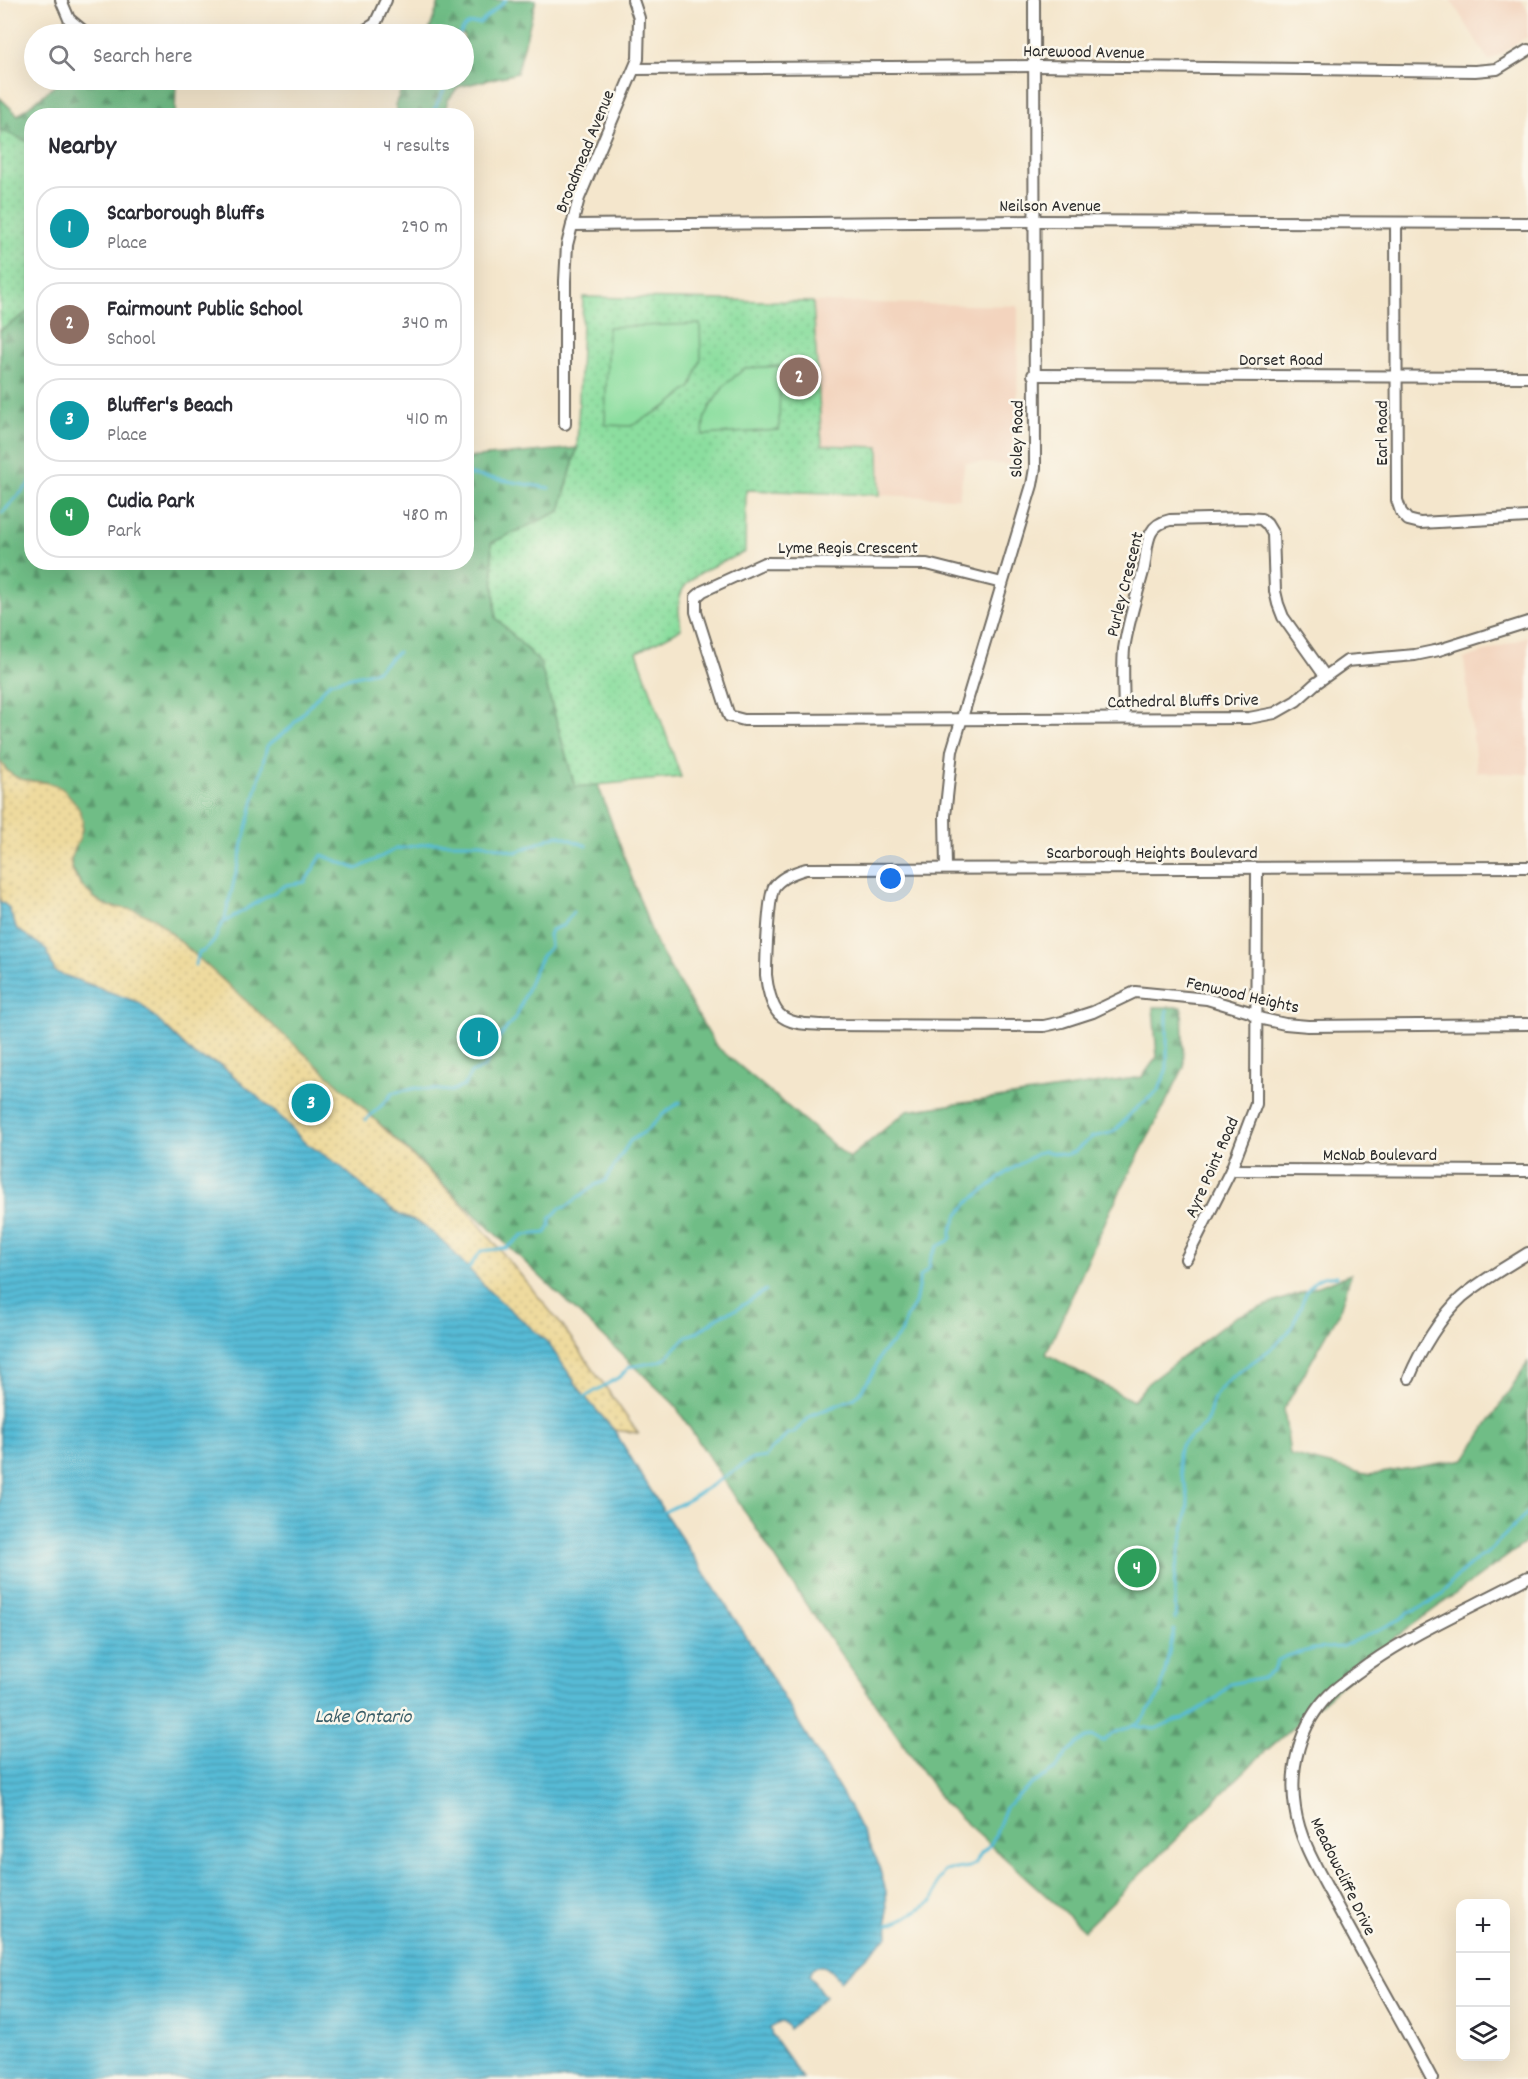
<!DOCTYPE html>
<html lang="en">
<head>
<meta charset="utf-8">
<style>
  :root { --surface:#fff; --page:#f2f2f3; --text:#2b2b33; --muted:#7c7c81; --line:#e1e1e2; --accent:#1f6fb2 }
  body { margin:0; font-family:Dekko,sans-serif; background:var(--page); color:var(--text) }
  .controls { position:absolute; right:18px; bottom:18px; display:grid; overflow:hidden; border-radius:12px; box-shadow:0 6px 24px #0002 }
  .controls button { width:54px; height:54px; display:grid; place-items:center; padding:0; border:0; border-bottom:2px solid var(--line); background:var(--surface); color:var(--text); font:30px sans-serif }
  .you { position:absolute; left:891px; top:879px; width:21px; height:21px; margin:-15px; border:4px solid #fff; border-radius:50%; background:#1a73e8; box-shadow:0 0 0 9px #1a73e833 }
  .badge { display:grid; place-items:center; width:39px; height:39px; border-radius:50%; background:var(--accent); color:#fff; font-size:20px; font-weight:700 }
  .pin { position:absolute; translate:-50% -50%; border:3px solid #fff; box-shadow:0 2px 6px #0006 }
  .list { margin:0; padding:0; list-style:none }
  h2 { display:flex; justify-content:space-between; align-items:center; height:78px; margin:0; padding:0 24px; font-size:26px }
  h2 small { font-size:20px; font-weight:400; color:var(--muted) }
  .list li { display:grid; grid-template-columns:39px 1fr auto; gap:18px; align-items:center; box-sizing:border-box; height:84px; margin:0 12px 12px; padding:0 12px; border:2px solid var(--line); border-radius:24px }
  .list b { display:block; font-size:22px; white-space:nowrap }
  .list p { margin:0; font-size:20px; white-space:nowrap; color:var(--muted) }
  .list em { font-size:20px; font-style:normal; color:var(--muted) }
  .icon { flex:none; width:33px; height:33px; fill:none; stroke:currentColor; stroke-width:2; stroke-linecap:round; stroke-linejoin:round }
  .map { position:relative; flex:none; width:1528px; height:2079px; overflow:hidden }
  .search { position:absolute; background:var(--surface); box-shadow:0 6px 24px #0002; left:24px; top:24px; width:450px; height:66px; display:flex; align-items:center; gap:15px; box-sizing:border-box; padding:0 21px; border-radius:33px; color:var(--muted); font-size:22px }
  .panel { position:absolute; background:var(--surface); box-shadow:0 6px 24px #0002; left:24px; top:108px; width:450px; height:462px; border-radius:24px }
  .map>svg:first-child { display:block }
  .built { fill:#f3d4be }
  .grass { fill:url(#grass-dots); stroke:#5b8465; stroke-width:1.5 }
  .forest { fill:url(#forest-firs); stroke:#4e7458; stroke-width:1.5 }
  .sand { fill:url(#sand-dots); stroke:#8c8264; stroke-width:1.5 }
  .garden { fill:#8bde9f; stroke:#5b8465; stroke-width:1.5 }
  .water { fill:url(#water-rules); stroke:#417380; stroke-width:1.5 }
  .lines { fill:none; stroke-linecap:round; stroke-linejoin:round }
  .stream { stroke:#57bbd6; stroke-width:3 }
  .street-casing { stroke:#716c63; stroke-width:14 }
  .street { stroke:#fff; stroke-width:10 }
  .labels { text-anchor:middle; stroke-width:5; stroke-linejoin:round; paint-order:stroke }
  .street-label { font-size:18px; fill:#2b2b2b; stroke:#fbf7ec }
  .water-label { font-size:20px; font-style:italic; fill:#3a5d67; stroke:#fbf7ec }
</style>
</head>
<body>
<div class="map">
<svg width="1528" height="2079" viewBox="0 0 1528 2079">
  <defs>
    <pattern id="grass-dots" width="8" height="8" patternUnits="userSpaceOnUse" patternTransform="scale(1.5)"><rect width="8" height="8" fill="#8bde9f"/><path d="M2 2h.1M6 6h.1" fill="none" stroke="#78bf89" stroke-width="1.8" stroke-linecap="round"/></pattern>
    <pattern id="forest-firs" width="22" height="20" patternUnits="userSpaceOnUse" patternTransform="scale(1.5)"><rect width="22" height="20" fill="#70bd86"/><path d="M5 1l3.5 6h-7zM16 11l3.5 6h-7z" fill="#5c9a6e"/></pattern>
    <pattern id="sand-dots" width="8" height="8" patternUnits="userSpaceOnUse" patternTransform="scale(1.5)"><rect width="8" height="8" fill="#eeda9e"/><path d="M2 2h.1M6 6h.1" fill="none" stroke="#cb8" stroke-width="1.8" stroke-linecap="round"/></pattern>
    <pattern id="water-rules" width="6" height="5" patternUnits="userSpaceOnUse" patternTransform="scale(1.5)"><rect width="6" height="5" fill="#57bbd6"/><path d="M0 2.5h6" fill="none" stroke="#4898ae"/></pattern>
  </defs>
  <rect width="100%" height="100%" fill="#fbf7ec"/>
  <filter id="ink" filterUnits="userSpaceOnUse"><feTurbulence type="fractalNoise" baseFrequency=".0167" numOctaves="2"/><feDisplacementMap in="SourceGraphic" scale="12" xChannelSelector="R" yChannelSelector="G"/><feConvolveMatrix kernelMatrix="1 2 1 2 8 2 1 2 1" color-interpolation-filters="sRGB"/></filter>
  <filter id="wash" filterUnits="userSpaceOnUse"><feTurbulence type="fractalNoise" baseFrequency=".008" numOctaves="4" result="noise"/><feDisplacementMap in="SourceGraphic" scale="24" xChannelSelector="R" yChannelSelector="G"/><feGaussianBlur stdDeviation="1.35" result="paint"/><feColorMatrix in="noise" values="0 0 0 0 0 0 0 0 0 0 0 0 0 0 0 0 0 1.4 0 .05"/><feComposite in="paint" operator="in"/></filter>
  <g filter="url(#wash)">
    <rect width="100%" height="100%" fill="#f4e6cc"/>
    <!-- built -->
    <g class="built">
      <polygon points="1451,0 1521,0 1528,11 1528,36 1489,61"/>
      <polygon points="583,297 1018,306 1017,465 965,462 959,498 746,490"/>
      <polygon points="1528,637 1528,774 1477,772 1464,659"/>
    </g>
    <!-- grass -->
    <g class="grass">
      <polygon points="0,98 32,135 31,310 0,331"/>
      <path d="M583,297L813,302L822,445L879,447L880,495L746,490L745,552C726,561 685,574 680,596C677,607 680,618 681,629L637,652L681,777L575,787L540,663L496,618L491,543L560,511L577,448Z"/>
    </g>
    <!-- forest -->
    <g class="forest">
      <polygon points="440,0 536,0 517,73 458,87 448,100 444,115 399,115 395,105 405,80 464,80 464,34 428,34"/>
      <polygon points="62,80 176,80 175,115 32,116 31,143 0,130 0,98 18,115"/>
      <path d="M31,310L32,562H466L467,458L577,448L560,511L491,543L496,618L540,663L575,787L598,785L656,944L716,1046L849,1158L907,1111L1142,1077L1157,1057L1153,1007H1182L1184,1067L1110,1211L1046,1354L1133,1401L1148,1383L1235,1317L1351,1274L1339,1313L1284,1409L1290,1455L1369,1475L1465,1459L1528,1362V1541L1396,1637L1258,1758L1084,1930L944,1803L799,1594L674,1404L341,1087L154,918L129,909L107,906L86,892L72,868L71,859L83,828L46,782C25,781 12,781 0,761V331Z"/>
    </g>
    <!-- sand -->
    <path class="sand" d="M0,761C19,794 46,771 67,793C82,810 87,819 78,842C76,847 72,853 71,859C68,875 91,898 105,905C112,908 120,907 128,909C136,910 145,915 154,918L341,1087L465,1207L564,1328L638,1433L614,1430L585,1397L548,1343L489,1291L447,1245L423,1225L400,1215L374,1196L339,1165L303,1141L283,1119L221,1065L195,1056L169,1030L101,988L55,972L46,949L17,929L8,907L0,901Z"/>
    <!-- garden -->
    <g class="garden">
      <polygon points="700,324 701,359 691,387 667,406 631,426 605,425 608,327"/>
      <polygon points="780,366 779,430 703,435 704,420 711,405 725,385 745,368"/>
    </g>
    <!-- water -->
    <path class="water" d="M0,901L8,907L17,929L46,949L55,972L140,1003L195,1056L220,1065L241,1082L283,1119L303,1141L339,1165L374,1196L400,1215L423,1225L447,1245L489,1291L548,1343L585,1397L614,1430L664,1512L748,1639L847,1802L877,1860L886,1891L888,1936L840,1981C831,1972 827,1962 813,1967L809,1975L825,1997L789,2029L786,2024L781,2022L770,2028L772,2035L803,2079H0Z"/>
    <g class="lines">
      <!-- stream -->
      <g class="stream">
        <path d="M460,34C465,24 469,23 480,23L506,0"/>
        <polyline points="431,116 444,90 446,80"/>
        <polyline points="466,474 549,488"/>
        <polyline points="2,513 32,481"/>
        <polyline points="224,922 267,746 289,729 330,682 376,671 398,652"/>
        <path d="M195,965L199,953L204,951C207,946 211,945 214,941C218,935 218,928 223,923L286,885L305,882L322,855L357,869L396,849L431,843H482L516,852L558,835L587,846"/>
        <path d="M366,1120C375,1110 385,1105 392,1093L416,1088L451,1091L464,1086L471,1073L484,1067L493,1053L499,1038L517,1015L533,974L542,956L550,947L549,935L551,930L564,925L573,912"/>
        <polyline points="468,1269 481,1251 507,1248 523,1235 546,1233 550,1226 550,1219 560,1208 566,1207 595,1185 605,1181 630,1141 646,1131 662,1115 680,1102"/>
        <polyline points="585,1397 621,1376 629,1367 657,1362 665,1359 687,1336 698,1332 723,1314 737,1309 766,1290"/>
        <path d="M664,1512L690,1499L752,1459L766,1457C770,1446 782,1444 787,1434L793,1433L812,1415L855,1398L859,1394L873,1373L881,1354L901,1334L906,1318L915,1304L920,1277L929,1268L931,1257L938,1246L947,1242L951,1238V1231L958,1215L970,1201L1007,1172L1038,1153L1044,1151L1065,1155L1074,1152L1092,1137L1110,1133L1118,1128L1132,1112L1159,1090L1167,1068V1010"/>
        <path d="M1175,1619C1177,1604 1173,1589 1175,1574C1179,1548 1188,1523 1188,1498C1187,1483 1176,1468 1178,1454C1181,1438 1197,1435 1205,1424C1211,1416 1210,1403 1216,1394C1235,1368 1268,1357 1288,1332C1305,1311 1301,1272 1337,1276"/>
        <polyline points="1133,1726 1155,1729 1173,1721 1184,1719 1217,1698 1230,1684 1264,1677 1274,1671 1277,1661 1286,1656 1314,1649 1341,1647 1399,1620 1412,1611 1428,1604 1442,1595 1452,1581 1476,1560 1486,1554 1528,1512"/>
        <polyline points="888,1925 905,1918 933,1901 938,1881 944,1871 969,1867 975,1864 981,1853 990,1845 994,1838 1006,1807 1032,1784 1056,1769 1067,1753 1077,1744 1087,1737 1092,1736 1104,1741 1112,1734 1140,1722 1160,1694 1174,1630"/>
      </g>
    </g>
  </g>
  <g filter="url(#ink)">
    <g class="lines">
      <!-- street casing -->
      <g class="street-casing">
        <g id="street">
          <polyline points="61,0 69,19 87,34"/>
          <polyline points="359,34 375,24 386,0"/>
          <polyline points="635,69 1034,66 1475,71 1497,69 1528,50"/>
          <polyline points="1396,223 1397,500 1401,512 1408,520 1420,523 1528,517"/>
          <polyline points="572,225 1034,221 1528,223"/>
          <polyline points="1033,375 1528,377"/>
          <polyline points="565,424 565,281 567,245 579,198 638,59 639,18 633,0"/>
          <polyline points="1002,583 927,564 764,563 703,591 696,597 696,612 729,716 744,720 1249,718 1275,713 1296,701 1315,684 1347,661 1415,655 1439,650 1528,622"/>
          <path d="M1124,718C1124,695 1122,671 1124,649C1128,622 1136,598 1143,572C1149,550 1142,526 1170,520L1247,518L1261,519L1267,524L1273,534L1275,591L1278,604L1283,617L1325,676"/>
          <polyline points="946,867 945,816 952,751 1032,485 1035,468 1034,0"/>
          <path d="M1528,867L806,869C795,872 781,877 774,887C768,898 766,960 766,975C767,986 771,1005 779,1014C790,1025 810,1024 823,1025L1044,1026L1062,1022L1093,1012L1135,992L1207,999L1250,1012L1258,1018L1285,1024L1308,1026L1528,1024"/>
          <polyline points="1231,1170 1528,1171"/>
          <polyline points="1186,1259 1231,1170 1256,1104 1257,869"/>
          <path d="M1409,1378C1420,1351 1441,1316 1462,1297C1482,1280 1506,1267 1528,1253"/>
          <path d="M1432,2079C1401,2020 1367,1962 1336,1904C1320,1873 1300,1843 1295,1808C1289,1768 1300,1724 1329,1695C1341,1683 1356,1674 1369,1664C1419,1629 1475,1606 1528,1577"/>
        </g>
      </g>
      <!-- street -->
      <use href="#street" class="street"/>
    </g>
  </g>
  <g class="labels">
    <!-- street labels -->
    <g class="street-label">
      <text transform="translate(1084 51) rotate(1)" y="6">Harewood Avenue</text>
      <text transform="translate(584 151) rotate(-68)" y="6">Broadmead Avenue</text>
      <text x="1050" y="211">Neilson Avenue</text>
      <text x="1281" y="365">Dorset Road</text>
      <text transform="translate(1381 433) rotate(-90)" y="6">Earl Road</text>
      <text transform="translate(1016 439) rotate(-89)" y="6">Sloley Road</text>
      <text x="848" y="553">Lyme Regis Crescent</text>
      <text transform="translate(1124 584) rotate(-76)" y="6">Purley Crescent</text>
      <text transform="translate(1183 700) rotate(-1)" y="6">Cathedral Bluffs Drive</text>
      <text x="1152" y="858">Scarborough Heights Boulevard</text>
      <text transform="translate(1243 994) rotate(13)" y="6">Fenwood Heights</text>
      <text x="1380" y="1160">McNab Boulevard</text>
      <text transform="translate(1211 1167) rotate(-66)" y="6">Ayre Point Road</text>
      <text transform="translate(1344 1876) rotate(64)" y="6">Meadowcliffe Drive</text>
    </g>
    <!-- water labels -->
    <g class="water-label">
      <text x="363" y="1722">Lake Ontario</text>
    </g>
  </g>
</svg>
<div class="controls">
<button>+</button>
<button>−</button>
<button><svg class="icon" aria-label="layers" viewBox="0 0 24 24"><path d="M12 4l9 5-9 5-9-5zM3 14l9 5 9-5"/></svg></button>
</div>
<div class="you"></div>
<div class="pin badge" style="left:479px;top:1037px;background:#0f9aa8">1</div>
<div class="pin badge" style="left:799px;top:377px;background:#8d6e63">2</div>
<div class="pin badge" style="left:311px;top:1103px;background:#0f9aa8">3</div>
<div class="pin badge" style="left:1137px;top:1568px;background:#2e9e5b">4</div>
<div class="search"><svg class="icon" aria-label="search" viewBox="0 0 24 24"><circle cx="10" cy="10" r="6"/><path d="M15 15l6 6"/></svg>Search here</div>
<section class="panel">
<h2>Nearby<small>4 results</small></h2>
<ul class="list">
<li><span class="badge" style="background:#0f9aa8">1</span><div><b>Scarborough Bluffs</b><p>Place</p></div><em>290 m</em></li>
<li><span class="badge" style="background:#8d6e63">2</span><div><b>Fairmount Public School</b><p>School</p></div><em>340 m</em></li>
<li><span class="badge" style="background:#0f9aa8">3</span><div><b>Bluffer's Beach</b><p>Place</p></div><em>410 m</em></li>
<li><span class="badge" style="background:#2e9e5b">4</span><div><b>Cudia Park</b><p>Park</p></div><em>480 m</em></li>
</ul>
</section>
</div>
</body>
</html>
